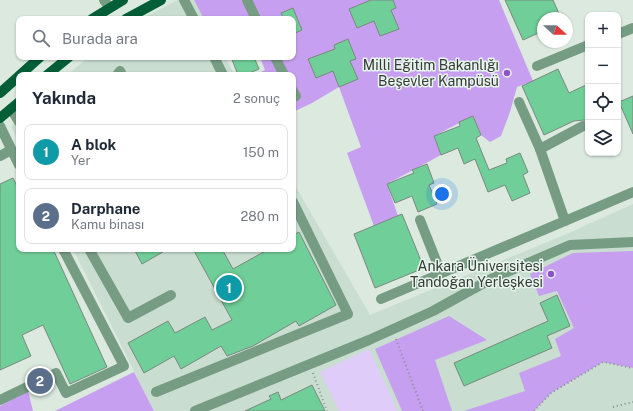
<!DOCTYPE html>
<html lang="tr">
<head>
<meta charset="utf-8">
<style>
  :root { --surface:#fff; --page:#f2f2f3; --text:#1f2937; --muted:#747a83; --line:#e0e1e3; --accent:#9050c6 }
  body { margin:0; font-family:"Public Sans",sans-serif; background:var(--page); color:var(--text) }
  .controls { position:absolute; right:12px; top:12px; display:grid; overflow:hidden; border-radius:8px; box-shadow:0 1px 3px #0004 }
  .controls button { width:36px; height:36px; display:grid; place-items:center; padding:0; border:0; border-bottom:1px solid var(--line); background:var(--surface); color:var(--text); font:20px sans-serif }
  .compass { position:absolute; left:537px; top:12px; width:36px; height:36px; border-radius:50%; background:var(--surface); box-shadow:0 1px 3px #0004; rotate:111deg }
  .you { position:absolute; left:442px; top:194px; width:14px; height:14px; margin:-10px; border:3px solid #fff; border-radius:50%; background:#1a73e8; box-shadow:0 0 0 6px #1a73e833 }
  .badge { display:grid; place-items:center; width:26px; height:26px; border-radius:50%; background:var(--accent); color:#fff; font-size:13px; font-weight:700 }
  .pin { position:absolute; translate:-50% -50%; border:2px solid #fff; box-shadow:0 1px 4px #0006 }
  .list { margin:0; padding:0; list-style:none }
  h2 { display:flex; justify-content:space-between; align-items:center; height:52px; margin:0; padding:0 16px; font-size:17px }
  h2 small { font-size:13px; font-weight:400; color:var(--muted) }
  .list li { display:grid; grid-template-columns:26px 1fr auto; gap:12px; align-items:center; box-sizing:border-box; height:56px; margin:0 8px 8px; padding:0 8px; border:1px solid var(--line); border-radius:8px }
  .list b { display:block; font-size:15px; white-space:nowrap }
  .list p { margin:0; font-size:13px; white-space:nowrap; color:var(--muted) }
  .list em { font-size:13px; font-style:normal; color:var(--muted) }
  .icon { flex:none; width:22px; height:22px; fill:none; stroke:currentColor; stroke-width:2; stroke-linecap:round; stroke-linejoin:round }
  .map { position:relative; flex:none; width:633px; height:411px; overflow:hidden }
  .search { position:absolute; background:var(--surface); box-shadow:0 1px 3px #0004; left:16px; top:16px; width:280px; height:44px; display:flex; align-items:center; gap:10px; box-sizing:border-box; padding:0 14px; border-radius:8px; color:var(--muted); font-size:15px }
  .panel { position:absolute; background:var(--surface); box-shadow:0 1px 3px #0004; left:16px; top:72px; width:280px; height:180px; border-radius:8px }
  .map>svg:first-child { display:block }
  .built { fill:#c9ddd0 }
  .green { fill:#e0ccf8 }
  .forest { fill:#c79ff0 }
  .building { fill:#70ce98; stroke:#7b887f }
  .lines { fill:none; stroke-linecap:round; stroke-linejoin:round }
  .path { stroke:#858f88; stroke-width:2; stroke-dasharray:1 3; stroke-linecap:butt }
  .minor { stroke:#779c84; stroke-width:10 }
  .major { stroke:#005e37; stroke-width:10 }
  .poi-dot { fill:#9050c6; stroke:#e8f6ed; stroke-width:1.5 }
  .labels { text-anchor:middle; stroke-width:3; stroke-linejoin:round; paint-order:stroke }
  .poi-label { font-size:14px; fill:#353a37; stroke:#e8f6ed; text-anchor:end }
</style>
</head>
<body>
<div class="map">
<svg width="633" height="411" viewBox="0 0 633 411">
  <rect width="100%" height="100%" fill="#dbe9df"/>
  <!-- built -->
  <g class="built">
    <polygon points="178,0 194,0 205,19 141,19"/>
    <polygon points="89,57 225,57 235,75 67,75"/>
    <polygon points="19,118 19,142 11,126"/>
    <polygon points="293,182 370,315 569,233 633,204 633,411 154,411 73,249 293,249"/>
  </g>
  <!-- green -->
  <polygon class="green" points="369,349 398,411 339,411 320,372"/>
  <!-- forest -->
  <g class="forest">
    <polygon points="194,0 499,0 533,81 517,87 510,112 501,136 490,142 481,135 473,116 434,136 441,155 387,184 398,216 374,226 347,153 361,147 339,87 312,103 293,112 293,75 255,75 265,70 260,57 293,57 293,19 204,19"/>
    <polygon points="633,251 633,368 603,362 551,393 534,411 464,411 525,391 519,373 561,356 555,339 574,328 557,291 539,296 530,274 573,253"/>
    <polygon points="449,316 487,340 435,360 452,411 402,411 375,349"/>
    <polygon points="134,372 154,411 55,411"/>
    <polygon points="28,391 33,411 0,411 0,406"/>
  </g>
  <!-- building -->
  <g class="building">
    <polygon points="371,0 393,0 396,8 391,10 399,29 380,36 374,21 357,28 349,9"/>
    <polygon points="505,0 553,0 561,18 543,18 543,31 523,40"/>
    <polygon points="293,8 302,30 293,34 293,19 284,19 281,13"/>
    <polygon points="348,39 356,59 350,61 358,79 339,87 333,71 316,78 308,59 335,49 334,45"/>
    <polygon points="231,57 254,57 259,69 245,75 238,75"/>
    <polygon points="558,69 569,93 588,84 588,122 584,120 574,121 544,135 522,86"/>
    <polygon points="633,96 633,134 619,102"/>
    <polygon points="473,116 481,135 476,138 489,170 507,163 506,159 520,153 528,172 523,175 530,193 512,201 505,185 488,192 475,159 464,164 458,148 441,155 434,136 460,126 459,122"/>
    <polygon points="427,164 434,183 429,185 437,204 418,212 412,196 395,203 387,184 414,173 412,170"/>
    <polygon points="13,178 19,190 19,249 53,249 107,367 70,384 43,325 22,335 31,356 0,370 0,184"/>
    <polygon points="402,214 424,268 375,288 354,234"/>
    <polygon points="299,232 336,305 299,326 296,321 253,346 227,356 221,346 181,369 174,356 144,373 128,343 168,321 175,333 205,317 212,330 232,320 193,249 222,249 233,269 269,249 293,249 293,235"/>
    <polygon points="134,249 168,249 142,264"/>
    <polygon points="557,295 570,326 547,336 552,348 464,386 454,363 548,321 540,303"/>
    <polygon points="312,385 325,411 245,411 271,399 269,396 278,392 281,400"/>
  </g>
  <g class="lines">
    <!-- path -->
    <g class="path">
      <polyline points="396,339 423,411"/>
      <polyline points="313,373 327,411"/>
      <polyline points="613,407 633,402"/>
      <polyline points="534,411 551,393 603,362 633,368"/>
    </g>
    <!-- minor -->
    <g class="minor">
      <polyline points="104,0 109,7"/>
      <polyline points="184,0 194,19"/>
      <polyline points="247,0 256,19"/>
      <polyline points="618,34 633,28"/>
      <polyline points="214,57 223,75"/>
      <polyline points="275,57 284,75"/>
      <polyline points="537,66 588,45"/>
      <polyline points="117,75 120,71 122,75"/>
      <polyline points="293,91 296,96"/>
      <polyline points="519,102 540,149"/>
      <polyline points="11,109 19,122"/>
      <polyline points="0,126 19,165"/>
      <polyline points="0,156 11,150"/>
      <polyline points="420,220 441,273"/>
      <polyline points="565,221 540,149 583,126"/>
      <polyline points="89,249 128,318 171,295"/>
      <polyline points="381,299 633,192"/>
      <polyline points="156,392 348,314 293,202"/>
      <polyline points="0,400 56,373 66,393 124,366 63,249"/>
      <polyline points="195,411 369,340 433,311 493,278 570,245 633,242"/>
    </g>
    <!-- major -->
    <g class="major">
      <polyline points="92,19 123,0"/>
      <polyline points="126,19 161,0"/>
      <polyline points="20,75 40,57"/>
      <polyline points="47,75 69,57"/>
      <polyline points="0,93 19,76"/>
      <polyline points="0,118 19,102"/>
    </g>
  </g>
  <!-- markers -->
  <g class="poi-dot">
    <circle cx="507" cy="73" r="4"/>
    <circle cx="551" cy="274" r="4"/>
  </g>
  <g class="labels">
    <!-- poi labels -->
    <g class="poi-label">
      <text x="499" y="70">Milli Eğitim Bakanlığı<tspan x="499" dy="16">Beşevler Kampüsü</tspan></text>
      <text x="543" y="271">Ankara Üniversitesi<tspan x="543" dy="16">Tandoğan Yerleşkesi</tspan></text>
    </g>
  </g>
</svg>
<div class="controls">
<button>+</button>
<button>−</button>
<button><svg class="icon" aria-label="locate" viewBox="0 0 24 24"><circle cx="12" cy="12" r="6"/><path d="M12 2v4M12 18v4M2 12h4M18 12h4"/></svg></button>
<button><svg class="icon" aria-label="layers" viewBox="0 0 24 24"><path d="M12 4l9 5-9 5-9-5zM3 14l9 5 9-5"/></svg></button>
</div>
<svg class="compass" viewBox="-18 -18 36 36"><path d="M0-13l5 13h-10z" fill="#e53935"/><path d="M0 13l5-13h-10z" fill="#747a83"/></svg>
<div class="you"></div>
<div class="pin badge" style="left:229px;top:288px;background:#0f9aa8">1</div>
<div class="pin badge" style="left:40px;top:381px;background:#5c6f8a">2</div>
<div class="search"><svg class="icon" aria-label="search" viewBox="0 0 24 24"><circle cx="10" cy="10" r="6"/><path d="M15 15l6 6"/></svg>Burada ara</div>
<section class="panel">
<h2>Yakında<small>2 sonuç</small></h2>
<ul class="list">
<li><span class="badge" style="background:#0f9aa8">1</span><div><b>A blok</b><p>Yer</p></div><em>150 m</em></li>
<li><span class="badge" style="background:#5c6f8a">2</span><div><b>Darphane</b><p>Kamu binası</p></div><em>280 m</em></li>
</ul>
</section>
</div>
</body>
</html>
